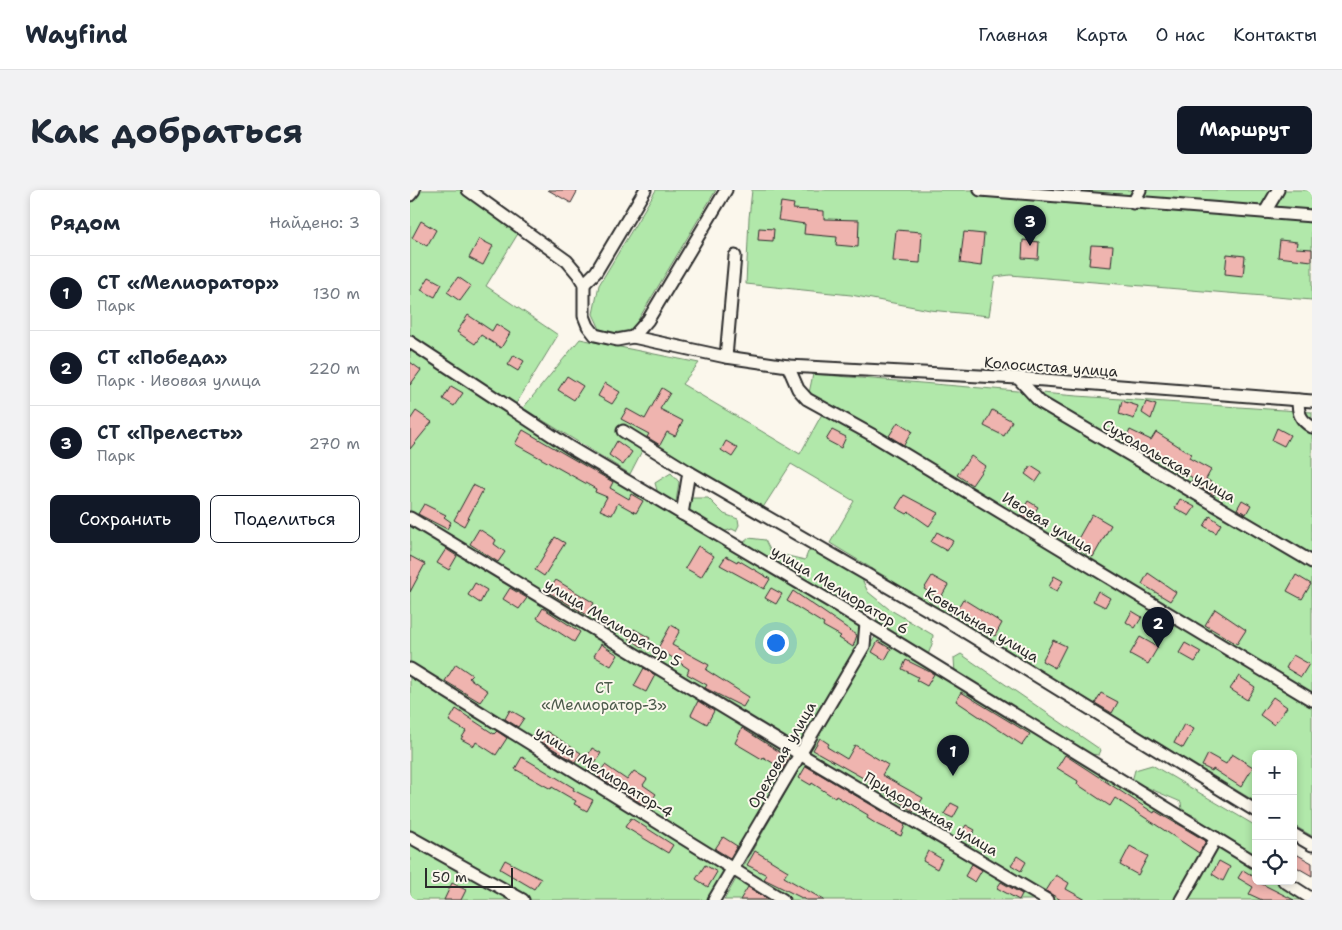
<!DOCTYPE html>
<html lang="ru">
<head>
<meta charset="utf-8">
<style>
  :root { --surface:#fff; --page:#f2f2f3; --text:#1f2937; --muted:#747a83; --line:#e0e1e3; --accent:#111827 }
  body { margin:0; font-family:"Shantell Sans",sans-serif; background:var(--page); color:var(--text) }
  .controls { position:absolute; right:15px; bottom:15px; display:grid; overflow:hidden; border-radius:8px; box-shadow:0 2px 8px #0003 }
  .controls button { width:45px; height:45px; display:grid; place-items:center; padding:0; border:0; border-bottom:1px solid var(--line); background:var(--surface); color:var(--text); font:25px sans-serif }
  .scale { position:absolute; left:15px; bottom:12px; width:88px; box-sizing:border-box; padding-left:5px; border:2px solid #2b2b2b; border-top:0; font-size:14px; line-height:18px; white-space:nowrap; color:#2b2b2b; -webkit-text-stroke:4px #fbf7ec; paint-order:stroke }
  .you { position:absolute; left:365px; top:452px; width:18px; height:18px; margin:-12px; border:4px solid #fff; border-radius:50%; background:#1a73e8; box-shadow:0 0 0 8px #1a73e833 }
  .badge { display:grid; place-items:center; width:32px; height:32px; border-radius:50%; background:var(--accent); color:#fff; font-size:16px; font-weight:700 }
  .pin { position:absolute; translate:-50% -41px; filter:drop-shadow(0 1px 2px #0008) }
  .pin::after { content:''; position:absolute; top:26px; width:18px; height:15px; background:inherit; clip-path:polygon(0 0,100% 0,50% 100%) }
  .list { margin:0; padding:0; list-style:none }
  h2 { display:flex; justify-content:space-between; align-items:center; height:65px; margin:0; padding:0 20px; font-size:21px }
  h2 small { font-size:16px; font-weight:400; color:var(--muted) }
  .list li { display:grid; grid-template-columns:32px 1fr auto; gap:15px; align-items:center; box-sizing:border-box; height:75px; padding:0 20px; border-top:1px solid var(--line) }
  .list b { display:block; font-size:19px; white-space:nowrap }
  .list p { margin:0; font-size:16px; white-space:nowrap; color:var(--muted) }
  .list em { font-size:16px; font-style:normal; color:var(--muted) }
  .actions { display:flex; gap:10px; padding:15px 20px }
  .actions a { flex:1; padding:11px 0; border:1px solid var(--accent); border-radius:8px; text-align:center; font-size:18px; color:var(--accent) }
  .actions .main { background:var(--accent); color:#fff }
  .icon { flex:none; width:28px; height:28px; fill:none; stroke:currentColor; stroke-width:2; stroke-linecap:round; stroke-linejoin:round }
  .map { position:relative; flex:none; width:902px; height:710px; overflow:hidden; border-radius:8px }
  header { display:flex; align-items:center; gap:30px; box-sizing:border-box; height:70px; padding:0 25px; background:var(--surface); border-bottom:1px solid var(--line) }
  header strong { font-size:24px }
  nav { display:flex; gap:28px; margin-inline-start:auto; font-size:18px }
  .intro { display:flex; align-items:center; justify-content:space-between; box-sizing:border-box; height:120px; padding:0 30px }
  h1 { margin:0; font-size:35px }
  .button { padding:12px 22px; border-radius:8px; background:var(--accent); color:#fff; font-size:18px; font-weight:700 }
  main { display:flex; gap:30px; padding:0 30px }
  aside { flex:1; background:var(--surface); border-radius:8px; box-shadow:0 2px 8px #0003 }
  .map>svg:first-child { display:block }
  .green { fill:#b1e8aa; stroke:#6e8a6a }
  .building { fill:#efb4af; stroke:#2b2b2b }
  .lines { fill:none; stroke-linecap:round; stroke-linejoin:round }
  .minor-casing { stroke:#2b2b2b; stroke-width:15 }
  .minor { stroke:#fbf7ec; stroke-width:11 }
  .labels { text-anchor:middle; stroke-width:4; stroke-linejoin:round; paint-order:stroke }
  .street-label { font-size:15px; fill:#2b2b2b; stroke:#fbf7ec }
  .park-label { font-size:15px; fill:#4c5a4b; stroke:#fbf7ec }
</style>
</head>
<body>
<header>
<strong>Wayfind</strong>
<nav><a>Главная</a><a>Карта</a><a>О нас</a><a>Контакты</a></nav>
</header>
<div class="intro"><h1>Как добраться</h1><a class="button">Маршрут</a></div>
<main>
<aside>
<h2>Рядом<small>Найдено: 3</small></h2>
<ul class="list">
<li><span class="badge">1</span><div><b>СТ «Мелиоратор»</b><p>Парк</p></div><em>130 m</em></li>
<li><span class="badge">2</span><div><b>СТ «Победа»</b><p>Парк · Ивовая улица</p></div><em>220 m</em></li>
<li><span class="badge">3</span><div><b>СТ «Прелесть»</b><p>Парк</p></div><em>270 m</em></li>
</ul>
<div class="actions"><a class="main">Сохранить</a><a>Поделиться</a></div>
</aside>
<div class="map">
<svg width="902" height="710" viewBox="0 0 902 710">
  <rect width="100%" height="100%" fill="#fbf7ec"/>
  <filter id="ink" filterUnits="userSpaceOnUse"><feTurbulence type="fractalNoise" baseFrequency=".02" numOctaves="2"/><feDisplacementMap in="SourceGraphic" scale="10" xChannelSelector="R" yChannelSelector="G"/><feConvolveMatrix kernelMatrix="1 2 1 2 8 2 1 2 1" color-interpolation-filters="sRGB"/></filter>
  <g filter="url(#ink)">
    <!-- green -->
    <g class="green">
      <polygon points="0,0 52,0 109,42 76,96 148,145 101,222 458,439 300,710 0,710"/>
      <polygon points="246,0 306,0 222,140 203,143 190,139 183,124 189,95"/>
      <polygon points="342,0 902,0 902,110 600,85 585,87 579,126 520,120 441,105 336,94 339,28"/>
      <polygon points="170,149 289,173 272,194 390,264 417,215 399,203 403,184 667,206 902,222 902,646 883,635 883,564 846,564 846,612 420,353 444,311 381,274 352,319 237,251 220,284 113,218"/>
      <polygon points="261,283 269,292 266,312 248,304 245,293"/>
      <polygon points="280,308 298,308 314,324 328,329 329,335 326,341 322,339 313,342 279,322"/>
      <polygon points="339,348 355,350 361,362 395,370 398,362 405,360 450,385 458,402 479,419 523,445 522,454 518,465 467,433 466,426 456,421 447,424 334,352"/>
      <polygon points="466,445 846,676 846,691 870,691 899,710 314,710"/>
      <polygon points="551,464 691,560 689,565 679,564 545,484 544,468"/>
      <polygon points="742,575 846,636 846,669 790,634 789,628 772,620 771,612 722,591 725,580"/>
    </g>
    <!-- building -->
    <g class="building">
      <polygon points="138,0 168,0 161,13"/>
      <polygon points="371,12 384,14 383,19 414,21 414,29 449,30 448,57 426,55 427,47 394,44 395,34 368,30"/>
      <polygon points="11,31 26,40 17,56 2,48"/>
      <polygon points="349,38 364,39 363,51 348,50"/>
      <polygon points="486,40 512,42 510,73 483,71"/>
      <polygon points="554,42 574,44 571,76 550,73"/>
      <polygon points="69,49 83,56 73,75 59,68"/>
      <polygon points="613,50 629,52 628,69 612,68"/>
      <polygon points="870,50 887,52 886,58 902,59 902,71 868,67"/>
      <polygon points="681,55 703,56 701,77 679,75"/>
      <polygon points="817,64 835,66 833,86 815,84"/>
      <polygon points="19,87 32,94 25,107 11,100"/>
      <polygon points="48,87 61,96 50,111 37,102"/>
      <polygon points="58,125 82,141 86,134 100,143 91,158 71,145 65,154 47,142"/>
      <polygon points="104,165 114,171 108,181 98,175"/>
      <polygon points="0,172 11,180 0,195"/>
      <polygon points="157,186 173,196 164,210 148,200"/>
      <polygon points="195,193 210,202 202,214 188,206"/>
      <polygon points="41,196 53,203 44,216 33,209"/>
      <polygon points="252,198 260,203 250,219 273,231 265,246 257,242 250,255 237,247 239,244 211,229 217,219 235,229"/>
      <polygon points="712,211 728,216 724,229 709,224"/>
      <polygon points="736,212 746,215 741,229 732,223"/>
      <polygon points="582,220 602,231 594,246 574,236"/>
      <polygon points="6,221 22,232 0,259 0,230"/>
      <polygon points="488,232 502,241 494,255 479,246"/>
      <polygon points="867,238 880,245 874,256 862,250"/>
      <polygon points="113,240 203,292 200,298 219,309 221,304 233,311 226,323 208,313 202,325 190,320 197,307 185,302 186,299 105,254"/>
      <polygon points="422,240 436,247 431,258 416,250"/>
      <polygon points="720,240 741,250 746,242 781,264 779,268 801,280 796,289 809,297 804,305 781,292 783,288 745,264 743,269 714,253"/>
      <polygon points="207,251 222,262 213,275 199,265"/>
      <polygon points="316,251 328,258 322,267 311,260"/>
      <polygon points="561,266 575,276 562,295 547,285"/>
      <polygon points="621,276 632,283 626,292 615,284"/>
      <polygon points="63,295 73,300 54,336 44,330"/>
      <polygon points="494,305 528,323 519,336 499,322 497,324 486,318"/>
      <polygon points="770,309 785,317 779,326 765,318"/>
      <polygon points="832,310 841,315 836,324 827,319"/>
      <polygon points="618,311 628,317 619,331 610,325"/>
      <polygon points="14,314 36,325 34,327 41,332 37,339 8,324"/>
      <polygon points="682,324 701,335 683,367 664,356"/>
      <polygon points="800,326 811,334 806,343 794,336"/>
      <polygon points="69,339 86,350 84,354 95,362 88,372 60,354"/>
      <polygon points="527,342 543,351 537,361 521,352"/>
      <polygon points="145,347 155,353 134,386 125,380"/>
      <polygon points="288,356 304,366 291,387 275,378"/>
      <polygon points="36,359 47,366 39,380 27,373"/>
      <polygon points="0,366 15,374 0,402"/>
      <polygon points="316,366 327,372 328,370 360,389 354,399 310,375"/>
      <polygon points="738,383 766,402 760,411 732,394"/>
      <polygon points="886,385 901,394 892,409 877,401"/>
      <polygon points="522,386 538,395 530,409 514,399"/>
      <polygon points="644,386 653,391 647,401 639,397"/>
      <polygon points="146,390 184,413 177,425 138,402"/>
      <polygon points="65,393 77,400 70,413 58,405"/>
      <polygon points="100,398 117,408 109,419 93,409"/>
      <polygon points="361,398 372,404 366,414 355,408"/>
      <polygon points="383,401 447,445 443,457 429,448 431,446 413,436 414,434 377,411"/>
      <polygon points="688,401 700,408 695,417 683,411"/>
      <polygon points="553,409 592,433 585,446 569,437 572,433 547,419"/>
      <polygon points="133,418 170,442 164,452 127,428"/>
      <polygon points="805,419 836,440 827,454 795,435"/>
      <polygon points="722,421 732,427 725,438 716,432"/>
      <polygon points="261,435 270,440 262,455 299,475 296,480 339,507 333,517 295,498 297,495 277,484 279,479 248,458"/>
      <polygon points="224,439 240,448 234,458 218,448"/>
      <polygon points="730,447 748,457 738,474 720,464"/>
      <polygon points="643,450 656,456 645,478 632,471"/>
      <polygon points="468,451 481,459 475,470 462,462"/>
      <polygon points="775,453 791,462 785,472 769,463"/>
      <polygon points="191,454 208,465 201,476 184,466"/>
      <polygon points="883,465 899,474 891,487 876,478"/>
      <polygon points="496,470 524,484 517,496 506,490 508,487 492,479"/>
      <polygon points="46,474 62,485 59,488 78,501 70,512 35,491"/>
      <polygon points="234,478 245,485 236,502 224,496"/>
      <polygon points="829,486 845,497 837,510 820,499"/>
      <polygon points="551,502 620,544 612,555 546,511"/>
      <polygon points="691,503 708,512 702,523 685,513"/>
      <polygon points="863,507 877,517 864,535 850,525"/>
      <polygon points="288,511 304,521 297,534 281,525"/>
      <polygon points="46,519 84,544 87,541 97,548 86,565 66,552 64,556 51,549 56,541 39,531"/>
      <polygon points="100,520 114,528 108,537 95,529"/>
      <polygon points="774,534 784,539 773,558 764,553"/>
      <polygon points="332,538 379,568 373,579 353,567 352,569 325,553"/>
      <polygon points="136,541 171,563 165,572 130,551"/>
      <polygon points="410,548 419,554 417,557 437,569 445,555 478,575 472,585 513,608 504,622 470,599 471,598 403,560"/>
      <polygon points="182,558 191,563 183,576 175,571"/>
      <polygon points="798,564 816,574 822,564 843,577 831,597 803,579 802,581 792,576"/>
      <polygon points="655,565 744,623 745,621 796,651 789,663 705,608 700,616 667,594 668,591 647,578"/>
      <polygon points="112,567 164,598 163,600 183,610 177,621 164,614 166,611 142,597 141,599 105,579"/>
      <polygon points="195,575 217,590 224,581 237,589 233,595 246,604 237,617 187,586"/>
      <polygon points="396,576 495,635 491,646 468,635 457,628 458,625 426,606 425,608 402,593 401,595 389,588"/>
      <polygon points="541,613 549,617 543,628 534,624"/>
      <polygon points="221,628 263,655 258,663 215,637"/>
      <polygon points="556,635 565,640 558,651 549,646"/>
      <polygon points="313,647 327,656 320,668 305,659"/>
      <polygon points="720,656 738,666 728,685 710,675"/>
      <polygon points="345,661 378,681 374,687 414,710 396,710 354,689 357,685 337,675"/>
      <polygon points="518,661 532,669 527,679 513,671"/>
      <polygon points="886,664 902,673 902,686 883,675"/>
      <polygon points="607,666 616,672 611,681 601,675"/>
      <polygon points="95,670 131,689 124,699 90,679"/>
      <polygon points="809,671 820,677 813,691 802,684"/>
      <polygon points="562,674 572,680 565,692 555,686"/>
      <polygon points="295,675 307,682 298,697 286,689"/>
      <polygon points="833,680 846,688 846,691 884,710 852,710 839,704 843,697 828,688"/>
      <polygon points="646,685 659,693 656,699 676,710 651,710 636,701"/>
      <polygon points="591,692 612,704 609,710 587,698"/>
      <polygon points="42,693 56,700 51,710 34,710"/>
      <polygon points="338,697 359,710 330,710"/>
    </g>
    <g class="lines">
      <!-- minor casing -->
      <g class="minor-casing">
        <g id="minor">
          <polyline points="58,0 157,71 168,84 174,94 174,126 178,136 185,145 207,150 223,147 238,130 316,0"/>
          <polyline points="570,0 902,26"/>
          <polyline points="0,5 4,0"/>
          <polyline points="723,13 730,0"/>
          <polyline points="855,22 868,0"/>
          <polyline points="174,94 186,82 235,0"/>
          <polyline points="223,147 316,167 378,176 388,199 397,209 466,247 902,510"/>
          <polyline points="0,152 161,258 428,416 846,673"/>
          <polyline points="316,167 325,66"/>
          <polyline points="378,176 608,188 902,211"/>
          <polyline points="608,188 630,212 902,372"/>
          <path d="M888,210C888,223 890,230 902,237"/>
          <polyline points="213,241 279,282 272,324"/>
          <polyline points="279,282 539,432 846,621"/>
          <polyline points="0,328 390,564 637,710"/>
          <polyline points="0,479 373,710"/>
          <polyline points="883,644 902,655"/>
          <polyline points="0,647 113,710"/>
          <polyline points="874,691 902,709"/>
          <polyline points="304,710 454,456 456,433"/>
          <polyline points="771,710 806,648"/>
        </g>
      </g>
      <!-- minor -->
      <use href="#minor" class="minor"/>
    </g>
  </g>
  <g class="labels">
    <!-- street labels -->
    <g class="street-label">
      <text transform="translate(641 177) rotate(4)" y="5">Колосистая улица</text>
      <text transform="translate(759 271) rotate(30)" y="5">Суходольская улица</text>
      <text transform="translate(638 333) rotate(31)" y="5">Ивовая улица</text>
      <text transform="translate(430 400) rotate(31)" y="5">улица Мелиоратор 6</text>
      <text transform="translate(203 433) rotate(31)" y="5">улица Мелиоратор 5</text>
      <text transform="translate(572 435) rotate(31)" y="5">Ковыльная улица</text>
      <text transform="translate(372 565) rotate(-60)" y="5">Ореховая улица</text>
      <text transform="translate(194 582) rotate(32)" y="5">улица Мелиоратор-4</text>
      <text transform="translate(521 624) rotate(30)" y="5">Придорожная улица</text>
    </g>
    <!-- park labels -->
    <g class="park-label">
      <text x="194" y="503">СТ<tspan x="194" dy="17">«Мелиоратор-3»</tspan></text>
    </g>
  </g>
</svg>
<div class="controls">
<button>+</button>
<button>−</button>
<button><svg class="icon" aria-label="locate" viewBox="0 0 24 24"><circle cx="12" cy="12" r="6"/><path d="M12 2v4M12 18v4M2 12h4M18 12h4"/></svg></button>
</div>
<div class="scale">50 m</div>
<div class="you"></div>
<div class="pin badge" style="left:543px;top:586px">1</div>
<div class="pin badge" style="left:748px;top:458px">2</div>
<div class="pin badge" style="left:620px;top:56px">3</div>
</div>
</main>
</body>
</html>
